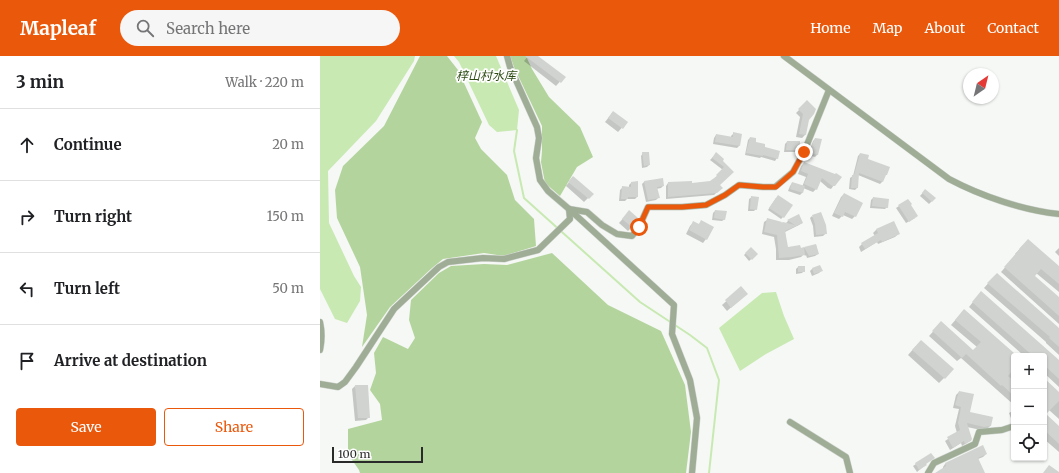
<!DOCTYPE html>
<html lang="en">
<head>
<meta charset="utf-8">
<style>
  :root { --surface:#fff; --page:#f6f6f6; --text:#202124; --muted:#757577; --line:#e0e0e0; --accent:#ea580c }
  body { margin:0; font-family:Merriweather,"Noto Sans SC",serif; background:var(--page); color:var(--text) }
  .controls { position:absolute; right:12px; bottom:12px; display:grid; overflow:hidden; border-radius:4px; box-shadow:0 1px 3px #0004 }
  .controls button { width:36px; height:36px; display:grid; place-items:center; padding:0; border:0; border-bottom:1px solid var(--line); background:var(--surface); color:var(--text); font:20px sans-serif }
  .compass { position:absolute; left:643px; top:12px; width:36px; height:36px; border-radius:50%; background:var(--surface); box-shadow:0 1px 3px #0004; rotate:35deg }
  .scale { position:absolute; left:12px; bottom:10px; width:91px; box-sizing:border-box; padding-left:4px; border:2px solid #292a29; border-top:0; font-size:11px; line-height:14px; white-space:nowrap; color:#292a29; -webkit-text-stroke:3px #fff; paint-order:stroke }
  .stop { position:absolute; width:12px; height:12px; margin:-9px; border:3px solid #ea580c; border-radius:50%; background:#fff }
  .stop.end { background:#ea580c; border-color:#fff; box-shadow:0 1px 4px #0008 }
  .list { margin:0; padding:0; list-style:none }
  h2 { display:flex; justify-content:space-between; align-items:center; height:52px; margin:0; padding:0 16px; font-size:17px }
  h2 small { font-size:13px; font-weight:400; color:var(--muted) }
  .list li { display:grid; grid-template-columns:26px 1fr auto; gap:12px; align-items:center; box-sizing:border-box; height:72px; padding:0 16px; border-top:1px solid var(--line) }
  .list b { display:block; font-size:15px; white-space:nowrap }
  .list em { font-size:13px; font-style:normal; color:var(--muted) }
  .actions { display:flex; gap:8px; padding:12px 16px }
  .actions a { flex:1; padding:9px 0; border:1px solid var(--accent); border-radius:4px; text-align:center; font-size:14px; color:var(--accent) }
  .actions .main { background:var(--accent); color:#fff }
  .icon { flex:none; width:22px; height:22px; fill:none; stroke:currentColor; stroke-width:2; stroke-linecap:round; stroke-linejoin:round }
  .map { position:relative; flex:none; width:739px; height:417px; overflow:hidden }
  header { display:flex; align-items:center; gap:24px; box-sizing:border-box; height:56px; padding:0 20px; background:var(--accent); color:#fff }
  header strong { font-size:19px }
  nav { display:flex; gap:22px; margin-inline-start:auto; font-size:14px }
  .search { width:280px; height:36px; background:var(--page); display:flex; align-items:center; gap:10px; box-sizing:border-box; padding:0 14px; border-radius:22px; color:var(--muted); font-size:15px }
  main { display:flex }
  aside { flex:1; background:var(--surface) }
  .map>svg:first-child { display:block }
  .forest { fill:#b4d49e }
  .water { fill:#c8e9b2 }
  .shadow { fill:#0003 }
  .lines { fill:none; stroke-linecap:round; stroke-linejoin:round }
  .stream { stroke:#c8e9b2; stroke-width:2 }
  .building { fill:#d1d3d0 }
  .minor-casing { stroke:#d0d3cf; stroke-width:7 }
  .minor { stroke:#9fad96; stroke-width:6 }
  .route { stroke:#ea580c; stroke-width:5 }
  .labels { text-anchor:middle; stroke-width:3.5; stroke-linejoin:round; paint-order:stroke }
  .water-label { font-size:12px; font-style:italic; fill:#2e4c14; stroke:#fff }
</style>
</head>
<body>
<header>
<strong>Mapleaf</strong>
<div class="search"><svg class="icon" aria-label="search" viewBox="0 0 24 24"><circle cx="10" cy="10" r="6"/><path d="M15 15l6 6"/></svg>Search here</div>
<nav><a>Home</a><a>Map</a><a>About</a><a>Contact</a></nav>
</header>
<main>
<aside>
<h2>3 min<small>Walk · 220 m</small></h2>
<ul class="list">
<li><svg class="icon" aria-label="ahead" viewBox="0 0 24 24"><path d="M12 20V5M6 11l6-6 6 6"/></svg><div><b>Continue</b></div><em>20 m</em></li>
<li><svg class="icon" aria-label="right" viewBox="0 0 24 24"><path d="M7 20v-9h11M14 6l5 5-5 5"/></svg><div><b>Turn right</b></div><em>150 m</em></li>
<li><svg class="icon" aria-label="left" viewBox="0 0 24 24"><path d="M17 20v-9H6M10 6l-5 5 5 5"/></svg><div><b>Turn left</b></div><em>50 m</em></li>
<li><svg class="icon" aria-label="arrive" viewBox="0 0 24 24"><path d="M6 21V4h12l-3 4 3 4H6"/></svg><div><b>Arrive at destination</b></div></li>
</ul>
<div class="actions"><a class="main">Save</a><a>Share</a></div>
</aside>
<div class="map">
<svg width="739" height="417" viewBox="0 0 739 417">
  <rect width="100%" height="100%" fill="#f5f8f4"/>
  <!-- forest -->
  <g class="forest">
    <polygon points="100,0 127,0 138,14 162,66 155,82 161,93 187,119 195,144 214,163 216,190 184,200 164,197 123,203 112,212 70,251 42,291 47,259 40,211 17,162 15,134 23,110 64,70"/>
    <polygon points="190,0 206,0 212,13 229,41 260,71 273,101 257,111 240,140 225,127 221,106 222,95 222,70 194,11"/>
    <polygon points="232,197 288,249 341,275 365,329 371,376 366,417 40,417 39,414 28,398 28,373 62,364 60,348 50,334 56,317 54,297 63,281 88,293 95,282 89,264 91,244 119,217 131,210 164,208 187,209"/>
  </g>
  <!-- water -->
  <g class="water">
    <polygon points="0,0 95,0 94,5 56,65 8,115 9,167 34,220 41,231 40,245 27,267 15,263 0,233"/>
    <polygon points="134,0 176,0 199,54 197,74 177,76 169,69 139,6"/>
    <polygon points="456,236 464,260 474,283 446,298 420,315 399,272 442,237"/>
  </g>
  <!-- shadow -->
  <g class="shadow">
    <polygon points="208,0 217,0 244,21 236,30 204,5"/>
    <polygon points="487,46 485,79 482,82 476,81 480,61 476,57"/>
    <polygon points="293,56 307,66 298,76 285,66"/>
    <polygon points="413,78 421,78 419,90 417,92 393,88 394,82 396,79 411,82 411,80"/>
    <polygon points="430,82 434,86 444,91 457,102 455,105 441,101 440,102 425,99 428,84"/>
    <polygon points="495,83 498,98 495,101 488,99 493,85"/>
    <polygon points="467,86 479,94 476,96 464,96 465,88"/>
    <polygon points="323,97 329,109 327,111 322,112 321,100"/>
    <polygon points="540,98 564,120 562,126 560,128 538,119 537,132 535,134 529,133 530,122 533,120 538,100"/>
    <polygon points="394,100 401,105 412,116 399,129 401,132 394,139 346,143 346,130 348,127 371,126 371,128 391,126 403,114 390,104"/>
    <polygon points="484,107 514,129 511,133 508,132 500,125 496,133 493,136 483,132 482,137 480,139 468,135 470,130 472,127 482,131 486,121 478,118 481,110"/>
    <polygon points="253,121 272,138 264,146 246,130"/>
    <polygon points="324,126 343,130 341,132 336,133 339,141 336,144 326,146 322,128"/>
    <polygon points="311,127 317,141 315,143 307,143 305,145 299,145 300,134 302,132 309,132 309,129"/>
    <polygon points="605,134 615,142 609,148 600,140"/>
    <polygon points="524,138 535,160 532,163 523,159 519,163 512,160 521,141"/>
    <polygon points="432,141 436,153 434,155 428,155 429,143"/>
    <polygon points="456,142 463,161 461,163 448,154"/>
    <polygon points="553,142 567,151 565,153 550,152 551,144"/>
    <polygon points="588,144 595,162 586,167 576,152"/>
    <polygon points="395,155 405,163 402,165 392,164 393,157"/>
    <polygon points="306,159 317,162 312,171 308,175 299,167"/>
    <polygon points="478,160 482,167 479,169 465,176 467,192 480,193 496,189 498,198 495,200 487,202 486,199 485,200 484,198 481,201 469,204 456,204 456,193 454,181 442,178 444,166 447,164 458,170 465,168 468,165"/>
    <polygon points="492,160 506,177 503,180 494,181 493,170 490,162"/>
    <polygon points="374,166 378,169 381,166 386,183 383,187 366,178 370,170"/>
    <polygon points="573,166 578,178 575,181 558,188 557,186 541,196 539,191 542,188 555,180 553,177 556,174"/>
    <polygon points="703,189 739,211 739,236 716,217 714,220 739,243 739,268 681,216 696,199 695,198"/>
    <polygon points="431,192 437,198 429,205 424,199"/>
    <polygon points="739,192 739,200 735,196"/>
    <polygon points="478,211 484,215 482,217 476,218 476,213"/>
    <polygon points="492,213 501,215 499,217 492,220 490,215"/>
    <polygon points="672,223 739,273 739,299 726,287 726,286 664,232"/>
    <polygon points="421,232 423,241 407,255 402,249"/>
    <polygon points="657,241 739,305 739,331 724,317 724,300 703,299 649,251"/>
    <polygon points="644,254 696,300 694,300 694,349 641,302 637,305 609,280 621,267 653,296 657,291 631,269"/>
    <polygon points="596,290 633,313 619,327 588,299"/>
    <polygon points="724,324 739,338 739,363 729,354 725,358 739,371 739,396 724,383"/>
    <polygon points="35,330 49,361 46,364 35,365 32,333"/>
    <polygon points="639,336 649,357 670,370 667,373 661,374 647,371 650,384 647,387 642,390 641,387 630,394 625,385 637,377 635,370 639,353 633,352 636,339"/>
    <polygon points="694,354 694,364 692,365 689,357"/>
    <polygon points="611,398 603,411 597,416 593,410"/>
    <polygon points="666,398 663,401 658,403 664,417 617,417 623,413 623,411 625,408"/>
  </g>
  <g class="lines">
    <!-- stream -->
    <polyline class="stream" points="197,74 194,95 204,142 320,246 370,279 387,292 399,324 389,417"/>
  </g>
  <!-- building -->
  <g class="building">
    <polygon points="205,0 218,0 246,21 241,27"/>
    <polygon points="487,44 496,53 494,58 489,64 486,79 479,78 483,58 478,53"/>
    <polygon points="293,55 308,66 303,73 288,62"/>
    <polygon points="413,76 422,78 420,90 395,86 396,78 413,81"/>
    <polygon points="430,81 436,82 436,86 445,88 445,91 460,95 458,103 443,99 443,100 426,97"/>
    <polygon points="495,82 502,83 498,99 489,97"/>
    <polygon points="467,85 480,85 480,94 466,94"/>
    <polygon points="322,96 329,96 330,109 324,110"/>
    <polygon points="396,96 404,103 403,105 414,116 400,129 403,132 397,137 348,141 348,126 372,125 372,127 390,125 397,120 396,119 404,111 392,102"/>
    <polygon points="540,97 549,99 548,103 570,111 567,119 566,119 563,126 539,117 538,132 531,132 532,119 534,119"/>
    <polygon points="484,106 515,118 516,117 522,121 515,130 512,130 502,122 497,134 484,128 488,118 481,115"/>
    <polygon points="253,120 274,138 269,143 248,126"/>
    <polygon points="343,122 344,130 337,131 340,142 328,144 324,125"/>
    <polygon points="318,125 318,141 308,141 308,143 301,143 302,130 311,131 311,126"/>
    <polygon points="472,126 485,130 483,137 470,133"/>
    <polygon points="605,133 616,142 612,146 602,137"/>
    <polygon points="524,137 543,147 536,161 525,156 523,161 514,157"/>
    <polygon points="458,139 473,149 464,162 449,152"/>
    <polygon points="431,140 439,141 437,154 430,153"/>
    <polygon points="553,141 569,143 568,152 552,150"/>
    <polygon points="588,143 592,148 591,149 598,160 589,166 578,149"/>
    <polygon points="309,154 318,162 313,172 302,163"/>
    <polygon points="395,154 407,155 405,164 394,162"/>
    <polygon points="501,156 506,169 507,178 496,179 495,168 492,159"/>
    <polygon points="479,158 483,167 465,175 468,191 480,189 481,192 484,191 485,199 472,201 459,202 458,190 457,179 444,176 447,162 462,166 461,167 463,166 475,169 467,164"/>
    <polygon points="381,164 394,171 387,184 369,174 373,165 379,168"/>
    <polygon points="574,165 580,178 562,186 561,184 545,193 541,187 558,177 556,173"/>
    <polygon points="708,183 739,210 739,228 721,213 715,220 739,241 739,260 684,211 699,194 699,193"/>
    <polygon points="496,188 499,198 489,200 484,191"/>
    <polygon points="431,191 438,198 432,204 425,197"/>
    <polygon points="500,209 503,215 494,218 492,212"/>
    <rect x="478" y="210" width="7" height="6"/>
    <polygon points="677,217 739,272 739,291 729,282 730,281 667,227"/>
    <polygon points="421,230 428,238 411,252 405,244"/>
    <polygon points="661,235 739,304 739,323 724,309 724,300 713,300 652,246"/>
    <polygon points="644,253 694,297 694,313 688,320 694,325 694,340 682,329 681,330 646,298 642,302 612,275 621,265 653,294 661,286 635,264"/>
    <polygon points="601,284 634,313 625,323 592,294"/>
    <polygon points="724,322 739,336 739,345 726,358 739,370 739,388 724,374"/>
    <polygon points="35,329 48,329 50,362 38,362"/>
    <polygon points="639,335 654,338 650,356 673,361 671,370 664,371 647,367 652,383 651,385 645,388 644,385 633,392 627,381 640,374 638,367 641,351 635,349"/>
    <polygon points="663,389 667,398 658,402 665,417 615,417 626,410 625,407"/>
    <polygon points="611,397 615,402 606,408 607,409 599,414 595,407"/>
    <polygon points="729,409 739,416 739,417 723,417"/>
  </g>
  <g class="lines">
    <!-- minor casing -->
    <g class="minor-casing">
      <g id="minor">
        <path d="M464,0L629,123C661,140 702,154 739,158"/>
        <polyline points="249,153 267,156 282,169 297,178 312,180 319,171 328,151 362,151 386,149 405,139 419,129 443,131 455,131 473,116 484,96 509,34"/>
        <polyline points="249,153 354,249 352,278 370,324 377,362 372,417"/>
        <path d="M0,266C2,275 2,285 0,294"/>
        <polyline points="0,328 18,331 25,326 36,311 74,253 119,211 128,206 163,202 184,203 218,194 250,163 249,153 228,135 220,124 216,102 219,82 217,71 190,11 187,0"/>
        <polyline points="470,366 526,401 530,417"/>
        <polyline points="608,417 614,407 655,388 659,376 682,374 694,370"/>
      </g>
    </g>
    <!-- minor -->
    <use href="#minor" class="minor"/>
  </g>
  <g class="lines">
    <!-- route -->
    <polyline class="route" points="319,171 328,151 362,151 386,149 405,139 419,129 443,131 456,131 473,116 484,96"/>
  </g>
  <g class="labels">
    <!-- water labels -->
    <g class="water-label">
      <text x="166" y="24">梓山村水库</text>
    </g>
  </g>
</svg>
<div class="controls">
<button>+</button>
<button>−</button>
<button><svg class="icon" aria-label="locate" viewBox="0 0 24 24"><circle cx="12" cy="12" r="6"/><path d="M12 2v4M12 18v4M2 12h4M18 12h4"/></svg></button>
</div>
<svg class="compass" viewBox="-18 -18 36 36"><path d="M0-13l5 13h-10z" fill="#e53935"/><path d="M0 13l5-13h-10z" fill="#757577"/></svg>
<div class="scale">100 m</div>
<div class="stop" style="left:319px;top:171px"></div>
<div class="stop end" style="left:484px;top:96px"></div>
</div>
</main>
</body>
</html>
